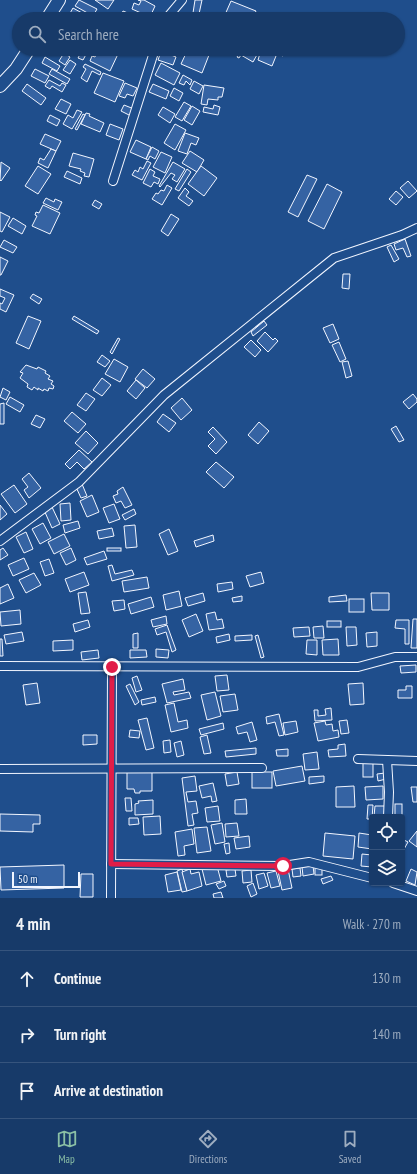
<!DOCTYPE html>
<html lang="en">
<head>
<meta charset="utf-8">
<style>
  :root { --surface:#173a69; --page:#20416f; --text:#f1f3f6; --muted:#9eadc0; --line:#36547d; --accent:#8abfa5 }
  body { margin:0; font-family:"PT Sans Narrow",sans-serif; background:var(--page); color:var(--text) }
  .controls { position:absolute; right:12px; bottom:12px; display:grid; overflow:hidden; border-radius:4px; box-shadow:0 1px 3px #0004 }
  .controls button { width:36px; height:36px; display:grid; place-items:center; padding:0; border:0; border-bottom:1px solid var(--line); background:var(--surface); color:var(--text); font:20px sans-serif }
  .scale { position:absolute; left:12px; bottom:10px; width:68px; box-sizing:border-box; padding-left:4px; border:2px solid #f2f6ff; border-top:0; font-size:11px; line-height:14px; white-space:nowrap; color:#f2f6ff; -webkit-text-stroke:3px #1f4e8c; paint-order:stroke }
  .stop { position:absolute; width:12px; height:12px; margin:-9px; border:3px solid #e11d48; border-radius:50%; background:#fff }
  .stop.end { background:#e11d48; border-color:#fff; box-shadow:0 1px 4px #0008 }
  .list { margin:0; padding:0; list-style:none }
  h2 { display:flex; justify-content:space-between; align-items:center; height:52px; margin:0; padding:0 16px; font-size:17px }
  h2 small { font-size:13px; font-weight:400; color:var(--muted) }
  .list li { display:grid; grid-template-columns:26px 1fr auto; gap:12px; align-items:center; box-sizing:border-box; height:56px; padding:0 16px; border-top:1px solid var(--line) }
  .list b { display:block; font-size:15px; white-space:nowrap }
  .list em { font-size:13px; font-style:normal; color:var(--muted) }
  .icon { flex:none; width:22px; height:22px; fill:none; stroke:currentColor; stroke-width:2; stroke-linecap:round; stroke-linejoin:round }
  .map { position:relative; flex:none; width:417px; height:898px; overflow:hidden }
  .search { position:absolute; background:var(--surface); box-shadow:0 1px 3px #0004; left:12px; right:12px; top:12px; height:44px; display:flex; align-items:center; gap:10px; box-sizing:border-box; padding:0 14px; border-radius:22px; color:var(--muted); font-size:15px }
  .sheet { height:220px; background:var(--surface) }
  nav { display:flex; justify-content:space-around; align-items:center; box-sizing:border-box; height:56px; border-top:1px solid var(--line); background:var(--surface); font-size:11px; color:var(--muted) }
  nav a { display:grid; justify-items:center; gap:2px }
  nav .on { color:var(--accent) }
  .map>svg:first-child { display:block }
  .building { fill:#3563a3; stroke:#f2f6ff }
  .lines { fill:none; stroke-linecap:round; stroke-linejoin:round }
  .street-casing { stroke:#f2f6ff; stroke-width:10 }
  .secondary-casing { stroke:#f2f6ff; stroke-width:14 }
  .street { stroke:#1f4e8c; stroke-width:8 }
  .secondary { stroke:#1f4e8c; stroke-width:12 }
  .route { stroke:#e11d48; stroke-width:5 }
</style>
</head>
<body>
<div class="map">
<svg width="417" height="898" viewBox="0 0 417 898">
  <rect width="100%" height="100%" fill="#1f4e8c"/>
  <!-- building -->
  <g class="building">
    <polygon points="79,0 97,9 93,16 75,6"/>
    <polygon points="95,0 114,0 108,9"/>
    <polygon points="138,0 144,0 155,6 150,17 132,9 134,3 139,5 141,1"/>
    <polygon points="195,0 202,0 199,14 193,13"/>
    <polygon points="231,1 256,11 252,19 228,19 224,17"/>
    <polygon points="73,8 82,13 79,19 69,15"/>
    <polygon points="123,11 140,18 139,19 119,19"/>
    <polygon points="83,49 89,49 83,60 78,58"/>
    <polygon points="99,49 107,53 109,50 118,54 110,71 90,61 92,56 95,57"/>
    <polygon points="162,49 172,51 171,55 176,57 173,65 158,60"/>
    <polygon points="188,49 195,49 209,55 202,73 181,64"/>
    <polygon points="242,49 250,49 258,53 253,62 241,55 239,58 237,57"/>
    <polygon points="267,49 286,49 283,56"/>
    <polygon points="261,50 276,56 272,66 258,60"/>
    <polygon points="64,53 70,57 65,65 59,61"/>
    <polygon points="45,57 60,66 57,71 42,63"/>
    <polygon points="70,60 76,64 70,74 63,70"/>
    <polygon points="161,63 180,73 174,85 155,75"/>
    <polygon points="85,64 101,72 100,75 92,71 87,82 81,78 86,69 83,67"/>
    <polygon points="35,69 49,76 45,83 31,76"/>
    <polygon points="52,69 70,79 67,84 49,74"/>
    <polygon points="103,73 124,81 115,102 94,93"/>
    <polygon points="183,75 192,80 190,85 186,81 184,85 179,83"/>
    <polygon points="49,80 60,86 62,83 66,85 62,92 52,86 50,89 45,86"/>
    <polygon points="194,81 203,86 199,94 190,89"/>
    <polygon points="125,83 137,88 133,96 127,94 125,98 119,96"/>
    <polygon points="27,84 46,98 41,105 22,91"/>
    <polygon points="153,84 169,91 166,99 149,92"/>
    <polygon points="204,85 224,88 222,97 218,97 218,100 208,99 207,105 201,104"/>
    <polygon points="174,88 183,93 179,101 170,96"/>
    <polygon points="61,99 71,104 66,114 55,109"/>
    <polygon points="184,102 191,106 182,121 175,117"/>
    <polygon points="124,105 134,109 131,116 121,111"/>
    <polygon points="214,105 220,107 218,115 203,112 204,107 213,109"/>
    <polygon points="192,106 200,111 192,125 184,120"/>
    <polygon points="163,107 175,114 170,123 158,115"/>
    <polygon points="77,110 82,112 72,129 63,124 68,115 73,118"/>
    <polygon points="86,113 90,114 89,116 104,123 100,132 81,124"/>
    <polygon points="83,114 85,115 77,130 75,129"/>
    <polygon points="50,115 60,120 57,126 47,121"/>
    <polygon points="110,124 123,129 119,140 106,135"/>
    <polygon points="175,124 186,130 175,150 164,143"/>
    <polygon points="185,133 199,138 196,145 191,143 187,154 178,151"/>
    <polygon points="45,134 61,141 56,151 40,144"/>
    <polygon points="136,140 151,147 146,159 130,152"/>
    <polygon points="152,147 159,151 155,159 150,156 148,160 146,159"/>
    <polygon points="51,149 56,151 48,168 38,163 40,158 44,160"/>
    <polygon points="190,151 204,160 197,172 182,163"/>
    <polygon points="161,152 172,157 165,173 153,167"/>
    <polygon points="73,153 94,159 89,177 84,176 85,173 80,171 81,169 69,166"/>
    <polygon points="147,161 151,163 142,180 132,175 135,170 138,172 140,167 143,169"/>
    <polygon points="1,162 10,168 1,181 0,180"/>
    <polygon points="173,162 185,169 177,182 172,179 175,175 171,173 160,187 159,186"/>
    <polygon points="38,166 51,174 38,194 25,186"/>
    <polygon points="201,166 217,178 204,196 188,184"/>
    <polygon points="150,169 155,172 153,176 160,179 158,184 154,182 151,187 143,183"/>
    <polygon points="187,169 191,172 179,191 175,189"/>
    <polygon points="67,171 82,178 80,184 64,177"/>
    <polygon points="307,175 317,179 298,217 288,212"/>
    <polygon points="408,181 417,191 409,198 400,188"/>
    <polygon points="327,184 342,192 324,229 308,221"/>
    <polygon points="167,185 172,188 162,205 152,199 156,193 158,194 161,190 164,191"/>
    <polygon points="185,188 189,192 186,196 193,201 189,206 178,198"/>
    <polygon points="396,191 403,197 396,205 389,199"/>
    <polygon points="46,198 54,202 55,199 62,202 58,210 43,203"/>
    <polygon points="95,200 102,204 99,209 92,205"/>
    <polygon points="43,205 60,213 50,234 32,226 37,216 35,215 36,212 39,213"/>
    <polygon points="0,212 10,217 2,232 0,231"/>
    <polygon points="171,214 179,219 168,236 161,231"/>
    <polygon points="13,218 26,226 22,234 8,226"/>
    <polygon points="405,239 411,256 407,257 403,248 396,250 394,244"/>
    <polygon points="4,240 17,247 13,253 0,247"/>
    <polygon points="391,245 399,259 394,262 387,247"/>
    <polygon points="0,257 8,261 1,275 0,275"/>
    <polygon points="343,274 350,274 349,289 342,288"/>
    <polygon points="0,289 14,295 6,312 0,309 0,303 2,304 5,298 0,296"/>
    <polygon points="33,294 42,299 39,304 30,298"/>
    <polygon points="28,316 41,321 29,349 16,343"/>
    <polygon points="74,316 99,331 97,334 72,319"/>
    <polygon points="264,321 267,325 253,336 251,332"/>
    <polygon points="333,324 339,339 330,343 323,328"/>
    <polygon points="265,332 273,340 275,338 278,341 268,352 257,341"/>
    <polygon points="118,338 120,339 112,354 110,352"/>
    <polygon points="251,340 261,350 255,357 244,347"/>
    <polygon points="339,342 346,359 340,362 332,345"/>
    <polygon points="102,355 110,361 105,367 97,362"/>
    <polygon points="114,359 128,367 120,382 105,374"/>
    <polygon points="348,361 352,376 346,378 342,362"/>
    <polygon points="26,365 37,369 38,367 46,371 45,373 50,376 48,379 53,381 51,384 54,386 53,389 49,388 48,391 44,389 43,391 38,388 38,390 34,387 32,390 27,387 28,384 20,378 23,373 20,372"/>
    <polygon points="143,369 155,379 147,388 135,379"/>
    <polygon points="102,378 111,385 102,396 93,390"/>
    <polygon points="136,380 145,388 136,399 127,391"/>
    <polygon points="3,388 10,392 6,400 0,397"/>
    <polygon points="86,393 95,399 86,411 77,405"/>
    <polygon points="413,394 417,399 417,402 409,409 403,402"/>
    <polygon points="10,397 24,405 20,412 6,404"/>
    <polygon points="182,398 192,410 181,420 171,408"/>
    <polygon points="4,403 4,424 0,424 0,404"/>
    <polygon points="72,412 86,424 78,433 64,421"/>
    <polygon points="163,414 176,423 169,432 157,422"/>
    <polygon points="36,415 45,419 40,428 31,424"/>
    <polygon points="259,422 269,431 258,444 248,435"/>
    <polygon points="396,426 404,440 399,442 391,429"/>
    <polygon points="213,427 227,442 216,454 208,446 215,439 208,432"/>
    <polygon points="86,431 98,443 88,454 75,443"/>
    <polygon points="79,450 92,462 84,469 77,462 70,469 65,464"/>
    <polygon points="216,462 234,477 224,488 206,472"/>
    <polygon points="29,473 41,488 29,498 24,490 28,487 22,479"/>
    <polygon points="82,484 87,496 81,498 76,487"/>
    <polygon points="14,485 27,504 15,513 1,494"/>
    <polygon points="123,487 132,505 125,508 121,501 116,503 113,496 118,494 117,491"/>
    <polygon points="92,495 99,512 87,517 80,501"/>
    <polygon points="70,503 71,520 61,521 60,504"/>
    <polygon points="114,504 120,519 109,523 103,508"/>
    <polygon points="0,505 7,514 0,520"/>
    <polygon points="52,507 60,524 52,528 44,510"/>
    <polygon points="134,509 136,514 125,520 122,515"/>
    <polygon points="78,521 80,528 65,533 63,525"/>
    <polygon points="43,523 51,538 40,544 32,529"/>
    <polygon points="135,525 137,547 126,548 124,526"/>
    <polygon points="112,528 114,536 99,539 97,531"/>
    <polygon points="169,529 178,551 168,555 159,534"/>
    <polygon points="26,532 33,549 24,553 16,537"/>
    <polygon points="64,534 70,546 54,554 48,542"/>
    <polygon points="213,535 214,541 196,547 194,541"/>
    <polygon points="3,548 8,555 0,560 0,550"/>
    <polygon points="71,548 76,560 66,565 60,553"/>
    <rect x="107" y="548" width="14" height="3"/>
    <polygon points="104,551 107,559 87,565 84,558"/>
    <polygon points="24,558 29,569 13,576 8,565"/>
    <polygon points="49,559 54,573 45,576 40,562"/>
    <polygon points="112,565 115,574 132,570 134,575 112,581 108,566"/>
    <polygon points="84,572 89,585 70,592 65,579"/>
    <polygon points="261,572 264,583 250,587 246,576"/>
    <polygon points="34,573 41,585 26,593 19,580"/>
    <polygon points="147,577 149,588 124,592 122,581"/>
    <polygon points="232,582 233,589 218,592 217,584"/>
    <polygon points="8,584 14,598 0,604 0,588"/>
    <polygon points="179,591 182,606 166,610 163,595"/>
    <polygon points="86,592 90,613 81,614 78,593"/>
    <polygon points="203,593 205,601 188,606 185,598"/>
    <polygon points="371,593 389,593 389,610 372,610"/>
    <polygon points="346,595 347,601 329,602 329,597"/>
    <polygon points="242,596 242,601 233,602 232,598"/>
    <polygon points="151,597 154,607 131,614 128,604"/>
    <rect x="349" y="599" width="15" height="13"/>
    <polygon points="124,600 125,609 114,611 112,601"/>
    <polygon points="20,610 21,624 1,626 0,612"/>
    <polygon points="215,612 217,620 222,619 224,628 209,630 206,614"/>
    <polygon points="196,614 203,631 189,637 182,620"/>
    <polygon points="166,616 167,624 153,627 151,620"/>
    <polygon points="413,619 417,619 417,648 411,648"/>
    <polygon points="88,620 90,627 75,632 73,624"/>
    <polygon points="396,620 409,620 409,644 405,644 405,629 395,628"/>
    <rect x="327" y="621" width="14" height="6"/>
    <polygon points="167,625 176,650 172,652 166,632 157,635 155,629"/>
    <polygon points="323,626 324,638 314,638 313,627"/>
    <polygon points="309,627 310,636 294,637 293,628"/>
    <polygon points="346,627 356,627 357,645 347,646"/>
    <polygon points="22,632 24,641 6,644 4,635"/>
    <polygon points="377,632 377,646 367,647 366,633"/>
    <polygon points="138,633 138,648 133,648 133,634"/>
    <polygon points="229,634 230,640 217,643 216,637"/>
    <polygon points="252,635 252,640 235,641 235,636"/>
    <polygon points="258,635 264,657 261,658 255,636"/>
    <polygon points="0,639 2,639 3,656 0,656"/>
    <polygon points="338,639 339,655 323,655 322,640"/>
    <polygon points="73,640 73,650 53,651 53,641"/>
    <polygon points="307,640 317,640 317,655 306,654"/>
    <polygon points="156,649 169,650 168,658 156,657"/>
    <polygon points="98,650 99,658 82,660 81,652"/>
    <polygon points="130,650 146,650 147,657 130,658"/>
    <polygon points="416,665 416,672 401,673 400,666"/>
    <polygon points="227,675 229,690 217,691 215,676"/>
    <polygon points="137,676 142,690 136,692 132,678"/>
    <polygon points="183,679 185,690 173,692 174,695 189,692 191,698 167,703 162,684"/>
    <polygon points="37,683 40,703 26,705 23,685"/>
    <polygon points="363,683 364,704 350,705 348,684"/>
    <polygon points="130,684 139,702 135,705 126,686"/>
    <polygon points="406,686 412,686 412,698 398,698 398,690 406,690"/>
    <polygon points="215,692 221,716 207,720 201,695"/>
    <polygon points="235,694 238,710 223,712 220,696"/>
    <polygon points="155,697 156,702 142,705 141,700"/>
    <polygon points="174,703 178,722 187,720 188,728 171,732 165,705"/>
    <polygon points="331,708 332,720 315,721 314,710 318,710 318,716 326,715 325,709"/>
    <polygon points="279,714 284,735 279,736 275,722 267,724 266,717"/>
    <polygon points="147,718 154,748 146,750 138,720"/>
    <polygon points="347,720 349,733 341,734 339,721"/>
    <polygon points="296,721 298,732 285,735 283,723"/>
    <polygon points="325,721 326,725 332,724 333,731 338,730 339,737 318,741 314,723"/>
    <polygon points="252,722 257,740 250,742 247,732 238,734 236,727"/>
    <polygon points="223,723 224,729 201,735 199,729"/>
    <polygon points="130,730 140,731 139,738 129,737"/>
    <polygon points="83,735 97,735 97,744 83,745"/>
    <polygon points="207,735 211,753 204,754 200,737"/>
    <polygon points="170,740 171,752 164,753 163,741"/>
    <polygon points="181,741 184,755 177,757 174,743"/>
    <polygon points="345,744 346,756 329,757 328,750 338,749 338,745"/>
    <polygon points="256,748 256,754 226,757 225,751"/>
    <polygon points="288,749 288,756 277,756 276,750"/>
    <polygon points="317,752 319,769 305,770 303,754"/>
    <rect x="363" y="763" width="10" height="14"/>
    <polygon points="302,766 305,781 276,786 273,771"/>
    <polygon points="127,770 152,770 152,791 140,791 140,793 135,793 134,789 127,789"/>
    <polygon points="237,772 239,784 227,786 225,774"/>
    <rect x="252" y="772" width="20" height="16"/>
    <polygon points="385,773 386,779 378,781 377,774"/>
    <polygon points="195,776 197,791 186,792 188,802 196,801 198,813 192,814 194,825 188,826 182,778"/>
    <polygon points="324,776 324,782 309,784 309,777"/>
    <polygon points="213,783 217,801 212,802 211,796 202,798 199,786"/>
    <polygon points="354,786 355,807 336,807 336,787"/>
    <polygon points="383,786 383,799 366,800 365,787"/>
    <polygon points="411,787 417,787 417,802 413,802"/>
    <polygon points="125,798 131,798 132,811 126,811"/>
    <polygon points="246,799 247,814 235,814 235,800"/>
    <polygon points="153,800 153,814 135,815 135,804 139,803 138,801"/>
    <rect x="395" y="804" width="7" height="12"/>
    <polygon points="368,805 373,805 372,819 367,819"/>
    <polygon points="218,806 220,821 207,822 205,808"/>
    <polygon points="375,806 386,806 385,817 374,816"/>
    <polygon points="0,814 40,815 40,824 33,824 33,832 0,831"/>
    <polygon points="160,816 161,834 144,835 143,817"/>
    <polygon points="129,818 138,818 139,824 129,825"/>
    <polygon points="222,823 225,842 215,844 211,825"/>
    <polygon points="237,823 239,836 226,837 225,824"/>
    <polygon points="207,827 211,851 197,853 194,828"/>
    <polygon points="192,829 194,844 184,846 185,855 178,856 175,832"/>
    <polygon points="417,831 417,847 409,841"/>
    <polygon points="325,833 355,836 353,859 323,856"/>
    <polygon points="359,833 372,835 372,849 358,847"/>
    <polygon points="249,836 250,847 236,849 234,838"/>
    <polygon points="402,839 408,842 403,851 402,850"/>
    <polygon points="229,843 230,853 226,854 224,844"/>
    <polygon points="362,854 372,855 372,867 361,866"/>
    <polygon points="64,865 64,888 1,890 0,867"/>
    <polygon points="217,866 221,881 206,885 202,869"/>
    <polygon points="313,866 314,874 303,876 302,867"/>
    <rect x="315" y="866" width="7" height="9"/>
    <polygon points="300,868 301,876 293,877 292,869"/>
    <polygon points="182,869 187,891 182,892 177,871"/>
    <polygon points="190,869 191,874 199,872 202,886 187,891 182,872"/>
    <polygon points="235,869 236,876 227,877 226,870"/>
    <polygon points="288,869 292,888 282,890 278,871"/>
    <polygon points="411,869 417,872 415,885 406,881"/>
    <polygon points="251,870 252,882 243,883 242,871"/>
    <polygon points="276,871 280,886 271,888 267,873"/>
    <polygon points="177,872 181,890 168,892 165,875"/>
    <polygon points="264,873 268,886 259,889 256,875"/>
    <polygon points="81,874 93,874 93,897 80,897"/>
    <polygon points="331,876 333,880 323,884 321,879"/>
    <polygon points="224,881 226,886 219,889 216,884"/>
    <polygon points="253,883 257,894 251,897 247,886"/>
    <polygon points="221,892 223,898 214,898 213,894"/>
  </g>
  <g class="lines">
    <!-- street casing -->
    <g class="street-casing">
      <g id="street">
        <polyline points="166,19 182,0"/>
        <polyline points="113,181 155,49"/>
        <polyline points="0,541 79,482 164,395 334,258 402,235 417,228"/>
        <polyline points="0,666 358,667 395,657 417,657"/>
        <polyline points="358,759 417,761"/>
        <polyline points="387,760 389,792 388,817"/>
        <polyline points="0,769 262,768"/>
        <polyline points="111,864 283,866 309,862 372,878"/>
        <polyline points="393,883 417,891"/>
        <polyline points="111,898 112,667"/>
      </g>
    </g>
    <!-- secondary casing -->
    <g class="secondary-casing">
      <g id="secondary">
        <polyline points="47,19 59,0"/>
        <polyline points="0,86 16,69 29,49"/>
      </g>
    </g>
    <!-- street -->
    <use href="#street" class="street"/>
    <!-- secondary -->
    <use href="#secondary" class="secondary"/>
  </g>
  <g class="lines">
    <!-- route -->
    <polyline class="route" points="112,667 111,864 283,866"/>
  </g>
</svg>
<div class="controls">
<button><svg class="icon" aria-label="locate" viewBox="0 0 24 24"><circle cx="12" cy="12" r="6"/><path d="M12 2v4M12 18v4M2 12h4M18 12h4"/></svg></button>
<button><svg class="icon" aria-label="layers" viewBox="0 0 24 24"><path d="M12 4l9 5-9 5-9-5zM3 14l9 5 9-5"/></svg></button>
</div>
<div class="scale">50 m</div>
<div class="stop" style="left:283px;top:866px"></div>
<div class="stop end" style="left:112px;top:667px"></div>
<div class="search"><svg class="icon" aria-label="search" viewBox="0 0 24 24"><circle cx="10" cy="10" r="6"/><path d="M15 15l6 6"/></svg>Search here</div>
</div>
<section class="sheet">
<h2>4 min<small>Walk · 270 m</small></h2>
<ul class="list">
<li><svg class="icon" aria-label="ahead" viewBox="0 0 24 24"><path d="M12 20V5M6 11l6-6 6 6"/></svg><div><b>Continue</b></div><em>130 m</em></li>
<li><svg class="icon" aria-label="right" viewBox="0 0 24 24"><path d="M7 20v-9h11M14 6l5 5-5 5"/></svg><div><b>Turn right</b></div><em>140 m</em></li>
<li><svg class="icon" aria-label="arrive" viewBox="0 0 24 24"><path d="M6 21V4h12l-3 4 3 4H6"/></svg><div><b>Arrive at destination</b></div></li>
</ul>
</section>
<nav>
<a class="on"><svg class="icon" aria-label="map" viewBox="0 0 24 24"><path d="M3 6l6-2 6 2 6-2v14l-6 2-6-2-6 2zM9 4v14M15 6v14"/></svg>Map</a>
<a><svg class="icon" aria-label="directions" viewBox="0 0 24 24"><path d="M12 3l9 9-9 9-9-9zM9 14v-3h6M13 9l2 2-2 2"/></svg>Directions</a>
<a><svg class="icon" aria-label="saved" viewBox="0 0 24 24"><path d="M7 4h10v16l-5-4-5 4z"/></svg>Saved</a>
</nav>
</body>
</html>
